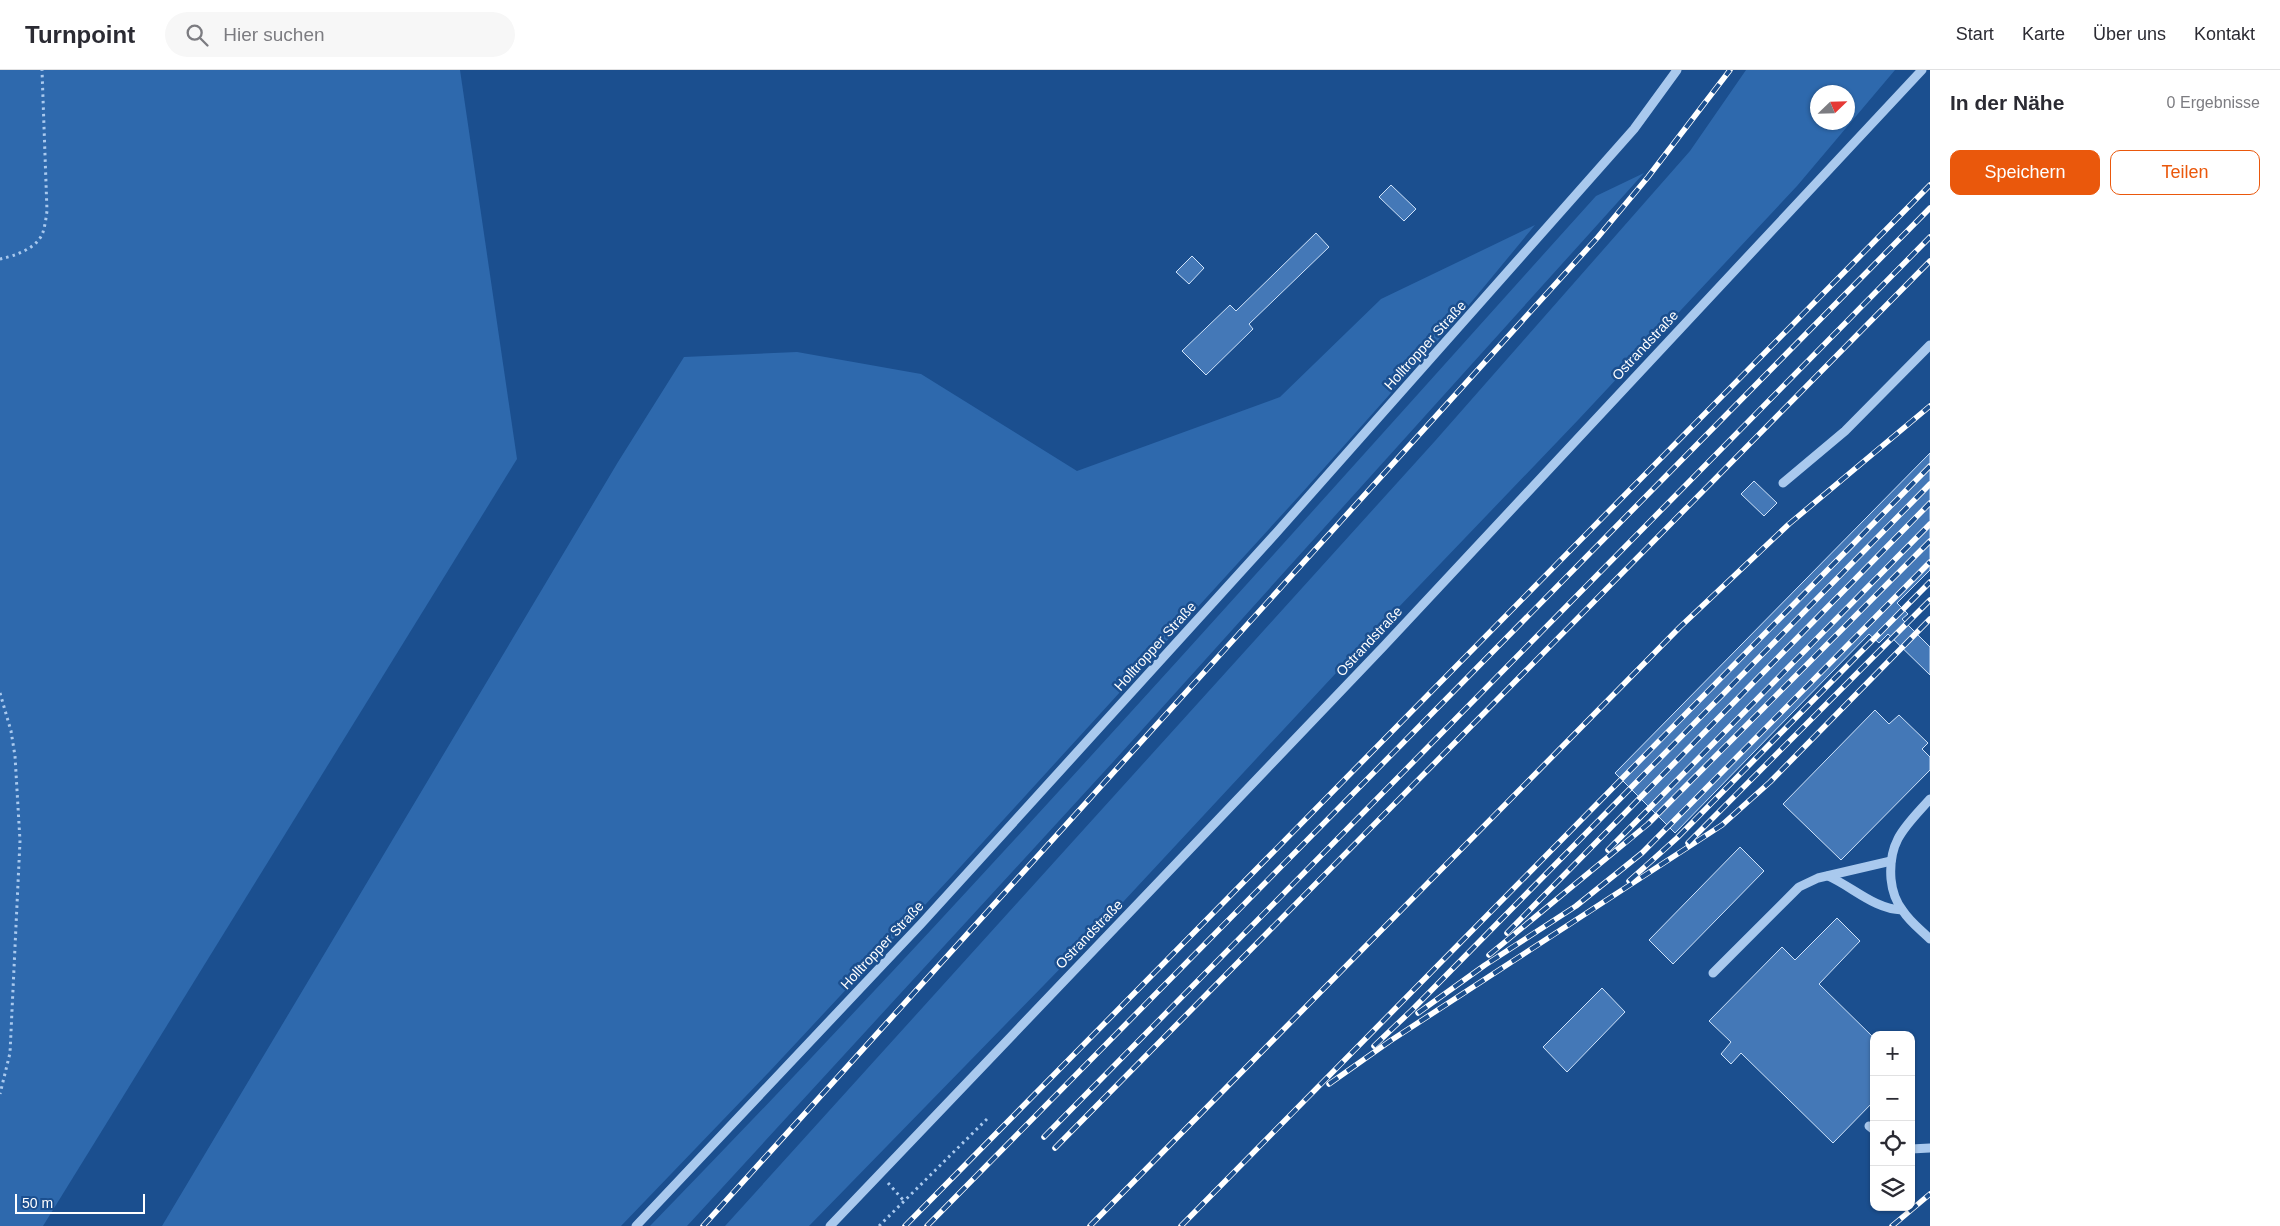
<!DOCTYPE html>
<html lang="de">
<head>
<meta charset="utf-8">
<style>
  :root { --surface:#fff; --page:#f7f7f7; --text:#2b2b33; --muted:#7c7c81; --line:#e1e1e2; --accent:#ea580c }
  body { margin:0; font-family:Helvetica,sans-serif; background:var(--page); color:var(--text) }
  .controls { position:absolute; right:15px; bottom:15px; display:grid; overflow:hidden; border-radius:10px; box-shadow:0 1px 4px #0004 }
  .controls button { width:45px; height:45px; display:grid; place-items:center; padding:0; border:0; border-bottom:1px solid var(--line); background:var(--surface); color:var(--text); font:25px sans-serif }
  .compass { position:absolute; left:1810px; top:15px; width:45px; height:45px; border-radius:50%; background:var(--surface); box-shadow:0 1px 4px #0004; rotate:67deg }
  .scale { position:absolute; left:15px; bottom:12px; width:130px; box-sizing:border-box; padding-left:5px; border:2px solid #fff; border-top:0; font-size:14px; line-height:18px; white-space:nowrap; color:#fff; -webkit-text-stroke:4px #1b4f8f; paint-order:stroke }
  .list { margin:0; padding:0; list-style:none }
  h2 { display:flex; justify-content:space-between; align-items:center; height:65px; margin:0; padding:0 20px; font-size:21px }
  h2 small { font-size:16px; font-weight:400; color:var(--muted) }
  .actions { display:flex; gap:10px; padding:15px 20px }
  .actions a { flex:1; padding:11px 0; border:1px solid var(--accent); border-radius:10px; text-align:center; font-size:18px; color:var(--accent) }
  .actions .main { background:var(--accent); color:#fff }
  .icon { flex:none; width:28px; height:28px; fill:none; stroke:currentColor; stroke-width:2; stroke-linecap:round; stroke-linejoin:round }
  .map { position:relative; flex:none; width:1930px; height:1156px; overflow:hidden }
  header { display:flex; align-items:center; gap:30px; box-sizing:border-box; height:70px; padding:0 25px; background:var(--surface); border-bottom:1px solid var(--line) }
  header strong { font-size:24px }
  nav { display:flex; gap:28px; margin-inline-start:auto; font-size:18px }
  .search { width:350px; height:45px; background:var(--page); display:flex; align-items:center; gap:12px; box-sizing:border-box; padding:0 18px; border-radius:28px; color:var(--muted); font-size:19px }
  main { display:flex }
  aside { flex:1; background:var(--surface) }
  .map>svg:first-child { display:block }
  .green { fill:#2e69ad; fill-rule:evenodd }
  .building { fill:#4478b7; stroke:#cfe3fa }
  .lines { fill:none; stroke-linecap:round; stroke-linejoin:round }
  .path { stroke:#a9c9ee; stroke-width:3; stroke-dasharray:2.5 4; stroke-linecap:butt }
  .minor { stroke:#a9c9ee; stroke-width:9 }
  .rail-casing { stroke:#fff; stroke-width:5.5 }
  .rail { stroke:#1b4f8f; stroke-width:4; stroke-dasharray:11; stroke-linecap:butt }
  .labels { text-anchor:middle; stroke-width:5; stroke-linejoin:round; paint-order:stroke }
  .street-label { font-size:14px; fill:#fff; stroke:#1b4f8f }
</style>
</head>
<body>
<header>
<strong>Turnpoint</strong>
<div class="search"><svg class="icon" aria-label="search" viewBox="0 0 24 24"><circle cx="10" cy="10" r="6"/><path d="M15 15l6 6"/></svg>Hier suchen</div>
<nav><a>Start</a><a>Karte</a><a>Über uns</a><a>Kontakt</a></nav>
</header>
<main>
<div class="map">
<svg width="1930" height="1156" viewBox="0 0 1930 1156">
  <rect width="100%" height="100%" fill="#1b4f8f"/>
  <!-- green -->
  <g class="green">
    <polygon points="0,0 460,0 517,389 43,1156 0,1156"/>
    <path d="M1746,0H1895L1797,116L1579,349L1350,588L1083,875L809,1156H725L1435,371L1690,81ZM1848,22V52H1818V22Z"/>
    <path d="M1644,103L1113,692L687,1156H650C975,822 1284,472 1596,126Z"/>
    <polygon points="1535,155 1464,241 1300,425 952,806 770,1001 621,1156 162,1156 618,392 684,287 797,282 921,304 1077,401 1280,327 1381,229"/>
  </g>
  <!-- building -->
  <g class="building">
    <polygon points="1391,115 1416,139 1404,151 1379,127"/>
    <polygon points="1316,163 1329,177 1249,254 1253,259 1206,305 1182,281 1230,235 1236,241"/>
    <polygon points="1192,186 1204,198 1189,214 1176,202"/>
    <polygon points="1930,383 1930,500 1897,533 1908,544 1902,549 1930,577 1930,605 1888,564 1879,573 1869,564 1675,763 1615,703"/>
    <polygon points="1754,411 1777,433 1764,446 1741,424"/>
    <polygon points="1875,640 1889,654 1899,645 1928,673 1922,679 1930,687 1930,700 1841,790 1783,734"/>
    <polygon points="1740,777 1764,801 1673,894 1649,870"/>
    <polygon points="1837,848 1860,871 1819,914 1874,968 1874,1031 1833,1073 1741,983 1731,994 1721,984 1731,972 1709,951 1782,877 1795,890"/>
    <polygon points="1602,918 1625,942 1567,1002 1543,977"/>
  </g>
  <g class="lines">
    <!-- path -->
    <g class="path">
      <path d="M0,189C15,186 38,178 43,162C45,156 46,148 47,141L42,0"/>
      <polyline points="0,623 11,661 15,686 20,771 10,983 0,1024"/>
      <polyline points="888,1113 904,1131"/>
      <polyline points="879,1156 989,1047"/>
    </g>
    <!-- minor -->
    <g class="minor">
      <polyline points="1783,413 1845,361 1930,275"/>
      <path d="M1930,729C1906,756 1888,770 1891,809C1892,820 1896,832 1903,841C1910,852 1921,860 1930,869"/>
      <path d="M1828,806C1853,817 1874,839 1902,840"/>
      <polyline points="1713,903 1799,817 1818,808 1891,791"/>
      <polyline points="1869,1056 1874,1060"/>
      <polyline points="1911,1079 1930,1078"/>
      <polyline points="636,1156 921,854 1277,462 1634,59 1677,0"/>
      <polyline points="830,1156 1383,577 1922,0"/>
    </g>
    <!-- rail casing -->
    <g class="rail-casing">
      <g id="rail">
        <polyline points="1688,773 1930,530"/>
        <polyline points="1608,780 1930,454"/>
        <polyline points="1629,811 1677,768 1930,512"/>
        <polyline points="1507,863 1930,433"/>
        <polyline points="1489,885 1648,754 1930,471"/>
        <polyline points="1418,943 1485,895 1576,836 1642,783 1930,492"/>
        <polyline points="1374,976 1412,940 1930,414"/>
        <polyline points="1329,1014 1390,971 1722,755 1770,712 1930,549"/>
        <polyline points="1044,1067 1930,167"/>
        <polyline points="1055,1078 1930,191"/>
        <polyline points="703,1156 1598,167 1648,107 1730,0"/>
        <polyline points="905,1156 1930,115"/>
        <polyline points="927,1156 1930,138"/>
        <polyline points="1090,1156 1680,557 1789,454 1930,336"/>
        <polyline points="1181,1156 1930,396"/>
        <polyline points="1892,1156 1930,1124"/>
      </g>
    </g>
    <!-- rail -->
    <use href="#rail" class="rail"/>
  </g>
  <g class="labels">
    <!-- street labels -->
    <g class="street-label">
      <text transform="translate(1425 275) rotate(-48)" y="5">Holltropper Straße</text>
      <text transform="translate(1645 275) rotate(-47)" y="5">Ostrandstraße</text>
      <text transform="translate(1369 571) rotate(-47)" y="5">Ostrandstraße</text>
      <text transform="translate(1155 576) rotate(-48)" y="5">Holltropper Straße</text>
      <text transform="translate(1089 864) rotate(-46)" y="5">Ostrandstraße</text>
      <text transform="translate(882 875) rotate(-47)" y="5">Holltropper Straße</text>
    </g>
  </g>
</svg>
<div class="controls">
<button>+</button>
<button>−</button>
<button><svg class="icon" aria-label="locate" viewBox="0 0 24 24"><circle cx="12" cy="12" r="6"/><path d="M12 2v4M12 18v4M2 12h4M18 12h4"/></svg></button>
<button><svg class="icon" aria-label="layers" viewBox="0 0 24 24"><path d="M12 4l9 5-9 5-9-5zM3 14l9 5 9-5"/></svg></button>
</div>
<svg class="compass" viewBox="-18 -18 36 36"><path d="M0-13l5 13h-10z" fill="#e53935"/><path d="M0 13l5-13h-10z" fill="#7c7c81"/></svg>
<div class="scale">50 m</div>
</div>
<aside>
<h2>In der Nähe<small>0 Ergebnisse</small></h2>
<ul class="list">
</ul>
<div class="actions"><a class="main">Speichern</a><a>Teilen</a></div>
</aside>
</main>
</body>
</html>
